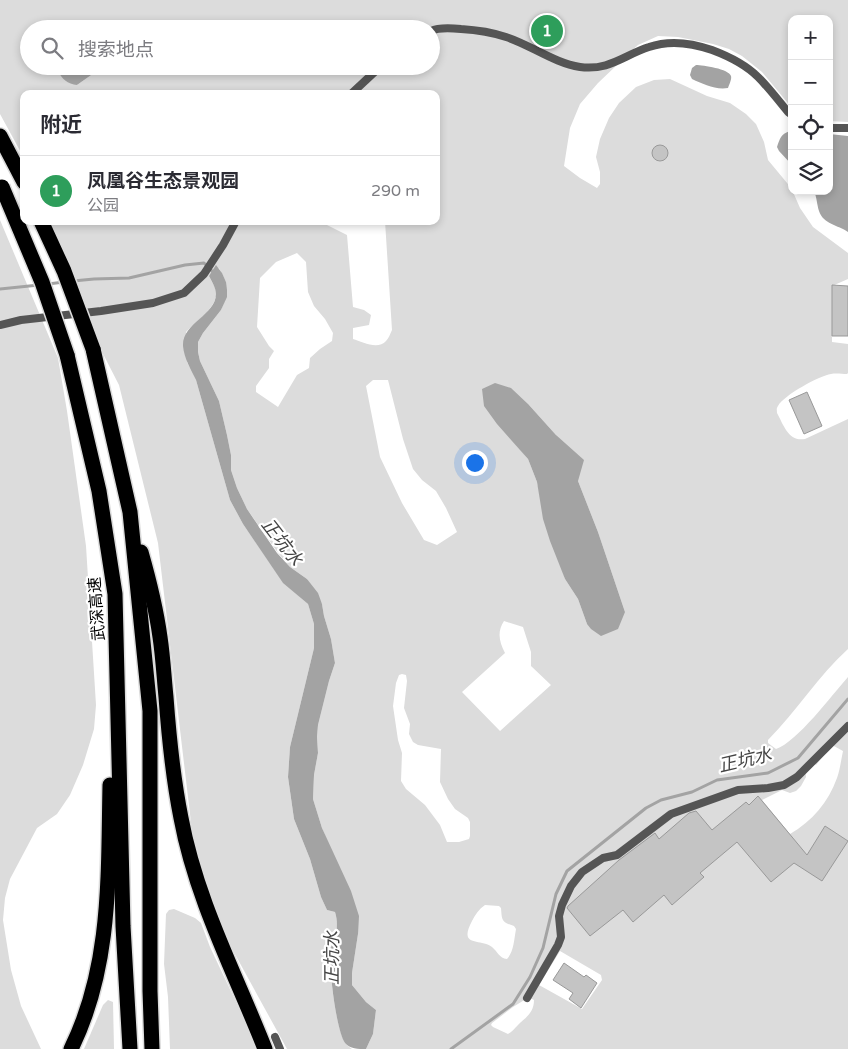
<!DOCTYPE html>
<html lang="zh">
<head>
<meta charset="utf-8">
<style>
  :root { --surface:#fff; --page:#f2f2f3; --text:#2b2b33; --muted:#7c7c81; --line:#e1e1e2; --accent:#000 }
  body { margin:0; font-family:"Varela Round","Noto Sans SC",sans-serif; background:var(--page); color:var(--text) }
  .controls { position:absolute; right:15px; top:15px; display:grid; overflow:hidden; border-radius:10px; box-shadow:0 2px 8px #0003 }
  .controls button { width:45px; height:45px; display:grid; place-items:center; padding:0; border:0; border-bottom:1px solid var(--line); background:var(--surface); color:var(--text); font:25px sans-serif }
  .you { position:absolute; left:474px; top:462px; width:18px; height:18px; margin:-12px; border:4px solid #fff; border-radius:50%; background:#1a73e8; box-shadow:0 0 0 8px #1a73e833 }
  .badge { display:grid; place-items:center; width:32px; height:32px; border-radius:50%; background:var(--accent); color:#fff; font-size:16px; font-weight:700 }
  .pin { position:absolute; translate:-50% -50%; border:2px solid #fff; box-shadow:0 1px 5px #0006 }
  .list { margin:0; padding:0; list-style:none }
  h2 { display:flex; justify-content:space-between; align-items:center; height:65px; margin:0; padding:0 20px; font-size:21px }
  h2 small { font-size:16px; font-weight:400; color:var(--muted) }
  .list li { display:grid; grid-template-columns:32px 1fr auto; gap:15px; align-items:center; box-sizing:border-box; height:70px; padding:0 20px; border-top:1px solid var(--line) }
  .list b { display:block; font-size:19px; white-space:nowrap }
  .list p { margin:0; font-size:16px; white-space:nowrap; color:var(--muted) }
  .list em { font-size:16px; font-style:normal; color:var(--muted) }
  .icon { flex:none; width:28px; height:28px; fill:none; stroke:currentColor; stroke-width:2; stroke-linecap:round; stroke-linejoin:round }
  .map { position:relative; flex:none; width:848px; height:1049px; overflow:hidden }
  .search { position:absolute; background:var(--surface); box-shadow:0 2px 8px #0003; left:20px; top:20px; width:420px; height:55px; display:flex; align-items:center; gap:12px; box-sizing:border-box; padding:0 18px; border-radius:28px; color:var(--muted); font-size:19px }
  .panel { position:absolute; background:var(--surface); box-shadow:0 2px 8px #0003; left:20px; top:90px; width:420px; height:135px; border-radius:10px }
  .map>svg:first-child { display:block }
  .green { fill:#dcdcdc; fill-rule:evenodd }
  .water { fill:#a3a3a3 }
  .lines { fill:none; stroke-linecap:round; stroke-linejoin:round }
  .stream { stroke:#a3a3a3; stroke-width:3 }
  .building { fill:#c4c4c4; stroke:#999 }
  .motorway-casing { stroke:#dbdbdb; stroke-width:18 }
  .minor { stroke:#555; stroke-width:8 }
  .motorway { stroke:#000; stroke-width:15 }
  .motorway-bridge-casing { stroke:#dbdbdb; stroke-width:18; stroke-linecap:butt }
  .motorway-bridge { stroke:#000; stroke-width:15 }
  .labels { text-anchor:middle; stroke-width:4.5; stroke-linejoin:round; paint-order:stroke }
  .street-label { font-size:16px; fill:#000; stroke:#fff }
  .water-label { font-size:18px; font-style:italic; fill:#444; stroke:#fff }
</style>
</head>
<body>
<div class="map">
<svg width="848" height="1049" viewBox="0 0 848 1049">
  <rect width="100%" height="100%" fill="#fff"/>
  <!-- green -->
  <g class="green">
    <path d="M0,0H848V122L829,121V19H792V108L762,72L742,56L729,49L713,44L678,37L658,36L638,45L598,83L580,104L570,128L564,166L580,178L597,188L600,184V172L596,157L600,139L609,118L619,103L636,87L654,80L670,79L707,96L730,103L746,114L756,124L764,142L768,160L792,189V191L793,192L800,208L813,227L848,253V279L832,286V342L848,344V373L847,374C842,374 836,373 831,374C819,376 784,395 778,406C776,409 777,410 777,413C784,426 789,442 805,439L848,419V649C818,676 797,711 768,740V743L776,749C797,742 832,695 848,677V1049H366L373,1034L376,1010L366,1002L352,985V973L358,934L329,845L322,828L313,799L314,775L318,753L317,737L318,725L329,681L335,663L331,639L324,616L322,604L307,579L290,567L278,553L247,509L237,488L231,470V455L227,435L219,401L200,361L198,352V342L203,333L221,310L226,297V282L219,268L209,276C211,281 215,286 216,291C219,306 195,322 186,332L187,362L196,380L230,500L243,524L283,582L308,604L314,624V648L290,747L288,777L294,819L310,859L321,897L327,910L335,912C338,922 337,929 335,938C334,942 331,946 331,949C328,965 336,1032 346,1044C347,1046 350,1047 352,1049H287L231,947L205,886L194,848L158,543L119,385L99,346L51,221H319L347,235L353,307L364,310L371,315L369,325L353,328V339C362,342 378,350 386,341C389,338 390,334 392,330L385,221H436V94H24V158L0,114ZM117,22L137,27L138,29H431V66H104L77,85L58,70L60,66H29V29H102ZM297,253L306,262L308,292L314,306L325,319L333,333L332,341L320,349L310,358L309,368L297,375L278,407L256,392V386L269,368V359L274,351L269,346L257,327L260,278L276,262ZM373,380H388L403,439L413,469L422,480L436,491L446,508L457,532L437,545L424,540L402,503L380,457L366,386ZM529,405L556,435L578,481L598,532L625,612L587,624L578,599L565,579L541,499L537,482L528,459L514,442ZM504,621L523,627L531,652V666L551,685L500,731L462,692L505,653C499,641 497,632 504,621ZM402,674L406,675L407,681L404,708L410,724L409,734L413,742L418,745L441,749L440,782L448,799L455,809L468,818L470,822V836L469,839L459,842H447L440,825L425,805L406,789L401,781L402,753L398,740L393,706L396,683L399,675ZM832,745L843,751C841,760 840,770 837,778C828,803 812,821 790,834L762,800L782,790L790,793L796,791L801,786L806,777L805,767L812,761L816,765ZM485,905L499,906L501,908C502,920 501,922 514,926L516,929C514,940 514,951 507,959C499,958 498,952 492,947C480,938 458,948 472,921C475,915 479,909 485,905ZM560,951L601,975L602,980L582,1009L539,985ZM526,999H532L534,1000C534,1013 526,1017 518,1025C514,1029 512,1032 508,1034L493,1027L491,1025L492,1023L513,1007Z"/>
    <polygon points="0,220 58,358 67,411 86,546 96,705 94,729 83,765 70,795 57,814 37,828 10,879 5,898 3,920 11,970 21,1006 41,1049 0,1049"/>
    <polygon points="174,909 195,918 201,923 210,947 246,1023 256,1049 170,1049 168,997 164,964 166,914 169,910"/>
    <polygon points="108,1000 113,1002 114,1049 84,1049 103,1005"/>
  </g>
  <!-- water -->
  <g class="water">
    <path d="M696,65C703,65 729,69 731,76C732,79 729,85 728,88C715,90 703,84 692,79L690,75L692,68Z"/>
    <path d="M60,66H104L77,85C68,84 61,79 58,70Z"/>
    <path d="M790,131H792V165L779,151L777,147C780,138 781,134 790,131Z"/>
    <path d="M829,134L848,136V232C838,225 823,224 819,211C817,205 817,198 814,191H829Z"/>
    <path d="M216,265L222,273L226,282L227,290V297L221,310L203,333L198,342V352L200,361L219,401L227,435L231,455V470L237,488L247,509L277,553L290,567L307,579L318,593L322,604L324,616L331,639L335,663L329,681L318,725L317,737L318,753L314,775L313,799L322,828L351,891L359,916L358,934L352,973V985L366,1002L376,1010L373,1034L366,1049C358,1049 350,1049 345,1043C336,1030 328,965 331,949C331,945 334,942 335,938C337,929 338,922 335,912L327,910L321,897L310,859L294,819L288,777L290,747L314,648V624L308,604L283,583L243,524L230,500L196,380C191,370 184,358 183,346C182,323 216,315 216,294C216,288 212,282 209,276Z"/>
    <polygon points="495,383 511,388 529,405 556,435 584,460 578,481 598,532 625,612 618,629 601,636 591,629 587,624 578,599 565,579 550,541 543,519 537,482 528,459 497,424 484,406 482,389"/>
  </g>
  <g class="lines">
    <!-- stream -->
    <g class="stream">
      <polyline points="73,281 94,279 129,278 185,265 204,263 215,274"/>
      <polyline points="48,284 64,282"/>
      <polyline points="0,289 39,285"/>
      <polyline points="451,1049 513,1004 530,977 543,948 556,894 567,871 646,808 661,800 692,792 717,780 768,773 798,758 848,699"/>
    </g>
  </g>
  <!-- building -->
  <g class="building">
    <circle cx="660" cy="153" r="8"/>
    <polygon points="832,285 848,286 848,336 832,336"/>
    <polygon points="807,392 822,426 804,434 789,400"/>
    <polygon points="758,796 807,855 825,826 848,841 822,881 794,863 771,882 737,842 700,873 704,877 672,905 664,895 633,922 623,910 590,936 567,908 568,906 619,860 655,833 659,839 689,813 696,811 712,830 746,802 749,805"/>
    <polygon points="564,963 584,977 586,975 597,983 581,1008 569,999 573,993 553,980"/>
  </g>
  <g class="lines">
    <!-- motorway casing -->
    <g class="motorway-casing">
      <g id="motorway">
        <polyline points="0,136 24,182"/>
        <polyline points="93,349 130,512 150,711 150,991 152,1049"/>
        <polyline points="67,355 99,491 115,594 123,926 130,1049"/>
        <path d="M141,552C149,580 156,608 160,637C163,657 164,677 166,697C169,738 173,778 181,818C196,899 235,973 265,1049"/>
        <path d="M71,1049C112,966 108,875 110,785"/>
      </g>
    </g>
    <!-- minor -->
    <g class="minor">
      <path d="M431,31C439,27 452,28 461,29C477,30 491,32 506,37C531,45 554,63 580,67C609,71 624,55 649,47C669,40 692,43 712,50C728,56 746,65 758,77C769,88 778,100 788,112L792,115"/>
      <polyline points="351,94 381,66"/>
      <polyline points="829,128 848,128"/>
      <polyline points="0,325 21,320 101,311 153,303 184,293 204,274 223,245 236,221"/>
      <polyline points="527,998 558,945 561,937 559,916 562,905 571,886 582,872 603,858 617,855 671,814 738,790 768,788 784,785 797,777 848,726"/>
      <polyline points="275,1037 280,1049"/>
    </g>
    <!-- motorway -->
    <use href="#motorway" class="motorway"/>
    <!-- motorway-bridge casing -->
    <g class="motorway-bridge-casing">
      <g id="motorway-bridge">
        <polyline points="2,187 42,282 67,355"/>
        <polyline points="41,221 64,271 93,349"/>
      </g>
    </g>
    <!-- motorway-bridge -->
    <use href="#motorway-bridge" class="motorway-bridge"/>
  </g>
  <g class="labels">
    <!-- street labels -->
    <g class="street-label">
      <text transform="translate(96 609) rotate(-94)" y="6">武深高速</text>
    </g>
    <!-- water labels -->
    <g class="water-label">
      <text transform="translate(282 542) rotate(52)" y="6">正坑水</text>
      <text transform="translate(745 760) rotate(-13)" y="6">正坑水</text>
      <text transform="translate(332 958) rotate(-90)" y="6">正坑水</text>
    </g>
  </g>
</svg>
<div class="controls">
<button>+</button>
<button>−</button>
<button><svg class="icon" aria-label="locate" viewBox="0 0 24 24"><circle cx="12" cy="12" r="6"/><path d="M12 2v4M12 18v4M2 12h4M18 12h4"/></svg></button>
<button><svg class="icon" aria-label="layers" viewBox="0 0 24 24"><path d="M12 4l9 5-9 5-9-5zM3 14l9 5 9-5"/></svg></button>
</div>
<div class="you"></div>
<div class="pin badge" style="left:547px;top:31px;background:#2e9e5b">1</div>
<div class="search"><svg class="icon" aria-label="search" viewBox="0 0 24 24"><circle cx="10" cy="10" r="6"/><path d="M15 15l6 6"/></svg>搜索地点</div>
<section class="panel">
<h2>附近<small></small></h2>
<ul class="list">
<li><span class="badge" style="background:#2e9e5b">1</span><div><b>凤凰谷生态景观园</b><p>公园</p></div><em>290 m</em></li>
</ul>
</section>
</div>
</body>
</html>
